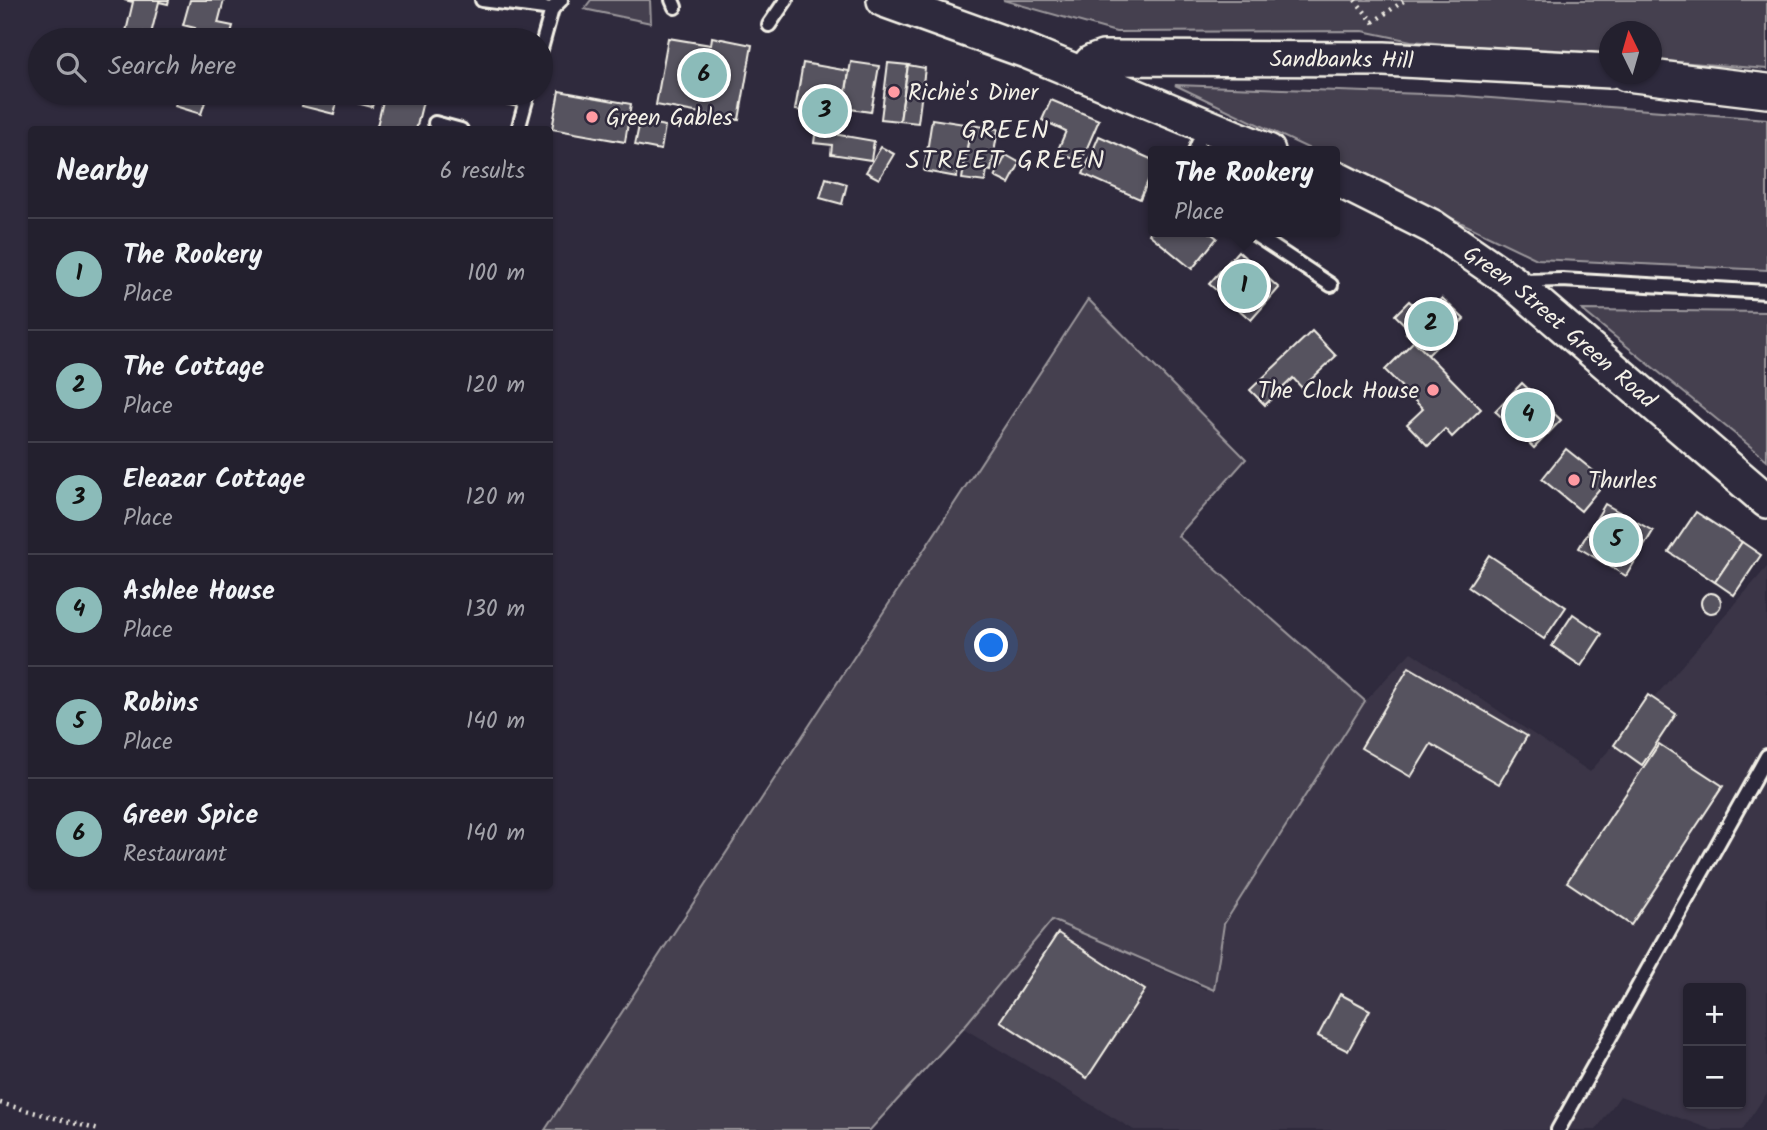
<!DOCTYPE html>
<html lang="en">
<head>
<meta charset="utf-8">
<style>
  :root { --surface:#23202e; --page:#2f2d3a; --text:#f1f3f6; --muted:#a3a3aa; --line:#403e4a; --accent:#8bbbb9 }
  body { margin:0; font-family:Kalam,sans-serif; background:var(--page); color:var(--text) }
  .controls { position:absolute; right:21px; bottom:21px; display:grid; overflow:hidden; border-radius:7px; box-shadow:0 2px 5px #0004 }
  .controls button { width:63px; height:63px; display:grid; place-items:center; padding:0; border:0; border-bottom:2px solid var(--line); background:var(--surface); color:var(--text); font:35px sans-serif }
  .compass { position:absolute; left:1599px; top:21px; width:63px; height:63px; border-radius:50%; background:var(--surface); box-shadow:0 2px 5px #0004; rotate:355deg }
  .you { position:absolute; left:992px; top:646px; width:24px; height:24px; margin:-18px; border:5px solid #fff; border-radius:50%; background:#1a73e8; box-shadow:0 0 0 10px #1a73e833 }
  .badge { display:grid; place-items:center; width:46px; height:46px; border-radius:50%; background:var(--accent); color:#111; font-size:23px; font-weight:700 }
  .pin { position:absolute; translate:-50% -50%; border:4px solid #fff; box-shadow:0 2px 7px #0006 }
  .popup { position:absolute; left:1148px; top:146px; width:192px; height:91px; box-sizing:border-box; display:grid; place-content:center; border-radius:7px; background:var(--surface); filter:drop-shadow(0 2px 5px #0005); font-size:23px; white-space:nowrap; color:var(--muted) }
  .popup b { font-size:26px; color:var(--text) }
  .popup::after { content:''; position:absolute; left:50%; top:100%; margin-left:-14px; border:14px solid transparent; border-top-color:var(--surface) }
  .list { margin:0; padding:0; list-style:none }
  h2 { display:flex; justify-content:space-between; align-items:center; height:91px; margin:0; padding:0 28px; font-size:30px }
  h2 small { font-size:23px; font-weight:400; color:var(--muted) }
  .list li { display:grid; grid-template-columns:46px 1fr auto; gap:21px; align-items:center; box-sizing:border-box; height:112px; padding:0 28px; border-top:2px solid var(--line) }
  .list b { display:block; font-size:26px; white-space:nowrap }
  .list p { margin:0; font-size:23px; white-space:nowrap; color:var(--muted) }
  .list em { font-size:23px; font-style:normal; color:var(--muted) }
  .icon { flex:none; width:38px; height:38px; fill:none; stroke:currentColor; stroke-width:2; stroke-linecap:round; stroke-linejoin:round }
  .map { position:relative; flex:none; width:1767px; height:1130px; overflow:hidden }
  .search { position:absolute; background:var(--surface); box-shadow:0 2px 5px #0004; left:28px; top:28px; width:525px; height:77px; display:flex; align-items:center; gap:18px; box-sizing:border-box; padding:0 24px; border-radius:38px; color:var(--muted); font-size:26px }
  .panel { position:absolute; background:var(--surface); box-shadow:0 2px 5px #0004; left:28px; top:126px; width:525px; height:763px; border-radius:7px }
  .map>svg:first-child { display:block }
  .built { fill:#3b3647; fill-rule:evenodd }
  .green { fill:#454050; stroke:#9c989c; stroke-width:2 }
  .building { fill:#56525f; stroke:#f4f1e8; stroke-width:2 }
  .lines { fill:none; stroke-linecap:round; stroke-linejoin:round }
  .lane-casing { stroke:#f4f1e8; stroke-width:18 }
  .secondary-casing { stroke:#f4f1e8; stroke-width:38 }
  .path { stroke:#f4f1e8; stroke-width:4.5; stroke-dasharray:2 5; stroke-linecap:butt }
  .lane { stroke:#2f2a3d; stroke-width:12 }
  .secondary { stroke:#2f2a3d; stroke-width:33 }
  .poi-dot { fill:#ff9aa2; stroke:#2f2a3d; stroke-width:2.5 }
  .labels { text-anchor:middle; stroke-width:5; stroke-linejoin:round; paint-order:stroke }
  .street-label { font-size:23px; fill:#f4f1e8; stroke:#2f2a3d }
  .poi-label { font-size:23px; fill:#f4f1e8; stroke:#2f2a3d; text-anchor:start }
  .quarter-label { font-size:26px; letter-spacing:2px; fill:#f4f1e8; stroke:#2f2a3d }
</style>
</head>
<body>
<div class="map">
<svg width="1767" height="1130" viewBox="0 0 1767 1130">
  <rect width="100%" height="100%" fill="#2f2a3d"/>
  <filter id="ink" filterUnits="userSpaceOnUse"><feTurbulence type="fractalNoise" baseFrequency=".0143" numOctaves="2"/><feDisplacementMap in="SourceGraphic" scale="14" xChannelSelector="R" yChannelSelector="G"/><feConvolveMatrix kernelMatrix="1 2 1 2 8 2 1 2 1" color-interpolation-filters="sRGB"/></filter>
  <g filter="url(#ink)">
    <!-- built -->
    <path class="built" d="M1767,567V1093L1742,1130H1712L1620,1096L1596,1130H1134L963,1028L1052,920L1207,990L1224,924L1365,701L1411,652L1590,772ZM1688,988H1741V1104H1688Z"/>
    <!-- green -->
    <g class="green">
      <polygon points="591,0 650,0 651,23 584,9"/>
      <polygon points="1003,0 1767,0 1767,69 1652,60 1652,32 1610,32 1609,57 1411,41 1363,31 1116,32"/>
      <polygon points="1175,85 1451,95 1767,119 1767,270 1537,259 1335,162 1335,151 1314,151"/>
      <polygon points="1088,299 1246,459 1178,536 1365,701 1224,924 1214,990 1052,920 963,1028 870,1130 545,1130"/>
      <polygon points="1582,310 1767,312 1767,460"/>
    </g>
    <!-- building -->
    <g class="building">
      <polygon points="124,0 169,0 168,4 159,2 151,34 144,32 142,40 124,40 133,2"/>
      <polygon points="190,0 224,0 218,23 233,26 229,40 192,40 195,28 183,25"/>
      <polygon points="712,37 752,45 739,120 656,105 668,38 711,45"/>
      <polygon points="851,62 879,66 871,112 843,108"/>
      <polygon points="803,63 849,71 839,135 874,141 871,160 831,154 832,145 814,143 818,113 795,110"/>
      <polygon points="888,63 908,65 900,121 881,119"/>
      <polygon points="908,65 925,68 918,123 900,121"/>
      <polygon points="559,91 631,104 625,142 552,129"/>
      <polygon points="179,93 195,93 207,96 201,114 175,106"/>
      <polygon points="262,93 291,93 290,100"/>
      <polygon points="305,93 376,93 372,107 338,98 334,114 302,106"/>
      <polygon points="385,93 425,93 416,130 376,130"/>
      <polygon points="459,93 518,93 514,106"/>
      <polygon points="1051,100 1099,120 1081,162 1057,152 1066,131 1042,120"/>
      <polygon points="932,119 971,125 964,168 958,167 957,177 924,171"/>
      <polygon points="640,121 665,126 661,150 635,145"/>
      <polygon points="971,125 998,129 991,171 987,170 985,182 962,179"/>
      <polygon points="1099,136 1153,160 1153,170 1140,199 1083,174"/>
      <polygon points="881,147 894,154 879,179 866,172"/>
      <polygon points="1006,155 1020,163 1009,184 995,177"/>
      <polygon points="826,178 847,184 842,204 820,198"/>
      <polygon points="1153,228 1153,232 1209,232 1217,238 1192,269 1149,234"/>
      <polygon points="1238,251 1279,288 1251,320 1209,284"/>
      <polygon points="1442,298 1464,319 1428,355 1406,333 1409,329 1395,315 1409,301 1425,316"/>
      <polygon points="1312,331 1336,356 1302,388 1293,378 1265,405 1250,390"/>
      <polygon points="1414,341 1481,409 1452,437 1445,429 1428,446 1407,424 1423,409 1385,370"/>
      <polygon points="1522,383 1561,420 1534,448 1495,411"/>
      <polygon points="1566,449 1606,481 1581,511 1542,479"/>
      <polygon points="1605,504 1653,531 1626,576 1579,548"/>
      <polygon points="1696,512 1742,542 1715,582 1669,552"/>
      <polygon points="1742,542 1761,555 1734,595 1715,582"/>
      <polygon points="1489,555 1566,607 1544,639 1468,587"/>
      <circle cx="1711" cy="603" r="10"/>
      <polygon points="1573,614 1602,634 1581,666 1552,646"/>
      <polygon points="1409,667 1527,736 1499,784 1431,744 1411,777 1361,748"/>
      <polygon points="1648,695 1676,714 1642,765 1614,745"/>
      <polygon points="1659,744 1723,786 1631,925 1567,882"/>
      <polygon points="1058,933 1145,990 1087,1078 1000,1021"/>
      <polygon points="1340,994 1370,1010 1348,1051 1318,1036"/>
    </g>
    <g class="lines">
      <!-- lane casing -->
      <g class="lane-casing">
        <g id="lane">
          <polyline points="482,0 552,9 561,0"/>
          <polyline points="672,0 675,7"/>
          <polyline points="769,25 786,0"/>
          <polyline points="541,49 552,9"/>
          <polyline points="435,123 461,130"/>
          <polyline points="518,130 528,93"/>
          <polyline points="1195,151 1205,126"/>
          <polyline points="1251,232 1331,285"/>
          <polyline points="1522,281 1562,280 1767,292"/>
          <polyline points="1558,1130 1767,756"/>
        </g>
      </g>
      <!-- secondary casing -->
      <g class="secondary-casing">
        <g id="secondary">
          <polyline points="884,0 1026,51 1268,151"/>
          <path id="s1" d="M1082,74L1092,62L1103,58L1384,59L1610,71"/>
          <polyline points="1626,74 1767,91"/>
          <path id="s2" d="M1335,178L1433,227L1511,281L1767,501"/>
        </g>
      </g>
      <!-- path -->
      <g class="path">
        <polyline points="1355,0 1373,22 1375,27"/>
        <polyline points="1373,22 1405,0"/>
        <polyline points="0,1103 99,1130"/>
      </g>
      <!-- lane -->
      <use href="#lane" class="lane"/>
      <!-- secondary -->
      <use href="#secondary" class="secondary"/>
    </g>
  </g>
  <!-- markers -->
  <g class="poi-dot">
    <circle cx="894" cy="92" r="7"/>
    <circle cx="592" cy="117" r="7"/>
    <circle cx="1433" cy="390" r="7"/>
    <circle cx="1574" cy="480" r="7"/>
  </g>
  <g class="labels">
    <!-- street labels -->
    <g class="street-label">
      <text dy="8" stroke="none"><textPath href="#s1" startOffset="266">Sandbanks Hill</textPath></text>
      <text dy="8" stroke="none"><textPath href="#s2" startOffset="271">Green Street Green Road</textPath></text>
    </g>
    <!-- poi labels -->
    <g class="poi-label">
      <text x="908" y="100">Richie's Diner</text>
      <text x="606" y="125">Green Gables</text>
      <text x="1419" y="398" text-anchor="end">The Clock House</text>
      <text x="1588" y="488">Thurles</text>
    </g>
    <!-- quarter labels -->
    <g class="quarter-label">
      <text x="1006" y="138">GREEN<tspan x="1006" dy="30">STREET GREEN</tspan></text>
    </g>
  </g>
</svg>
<div class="controls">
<button>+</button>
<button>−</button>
</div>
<svg class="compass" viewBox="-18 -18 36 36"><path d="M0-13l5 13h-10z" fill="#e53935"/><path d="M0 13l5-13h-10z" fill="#a3a3aa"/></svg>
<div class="you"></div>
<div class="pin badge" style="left:1244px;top:286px">1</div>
<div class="popup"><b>The Rookery</b>Place</div>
<div class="pin badge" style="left:1431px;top:324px">2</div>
<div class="pin badge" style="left:825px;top:111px">3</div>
<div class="pin badge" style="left:1528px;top:415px">4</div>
<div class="pin badge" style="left:1616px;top:540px">5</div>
<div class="pin badge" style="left:704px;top:75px">6</div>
<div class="search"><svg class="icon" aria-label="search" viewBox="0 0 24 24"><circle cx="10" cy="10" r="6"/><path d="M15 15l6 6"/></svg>Search here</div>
<section class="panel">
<h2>Nearby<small>6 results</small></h2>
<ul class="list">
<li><span class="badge">1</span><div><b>The Rookery</b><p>Place</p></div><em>100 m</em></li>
<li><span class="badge">2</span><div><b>The Cottage</b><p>Place</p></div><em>120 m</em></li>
<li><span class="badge">3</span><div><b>Eleazar Cottage</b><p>Place</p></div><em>120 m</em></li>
<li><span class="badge">4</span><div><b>Ashlee House</b><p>Place</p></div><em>130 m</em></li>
<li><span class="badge">5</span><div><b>Robins</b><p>Place</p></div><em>140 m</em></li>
<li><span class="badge">6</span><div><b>Green Spice</b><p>Restaurant</p></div><em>140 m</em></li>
</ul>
</section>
</div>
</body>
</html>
